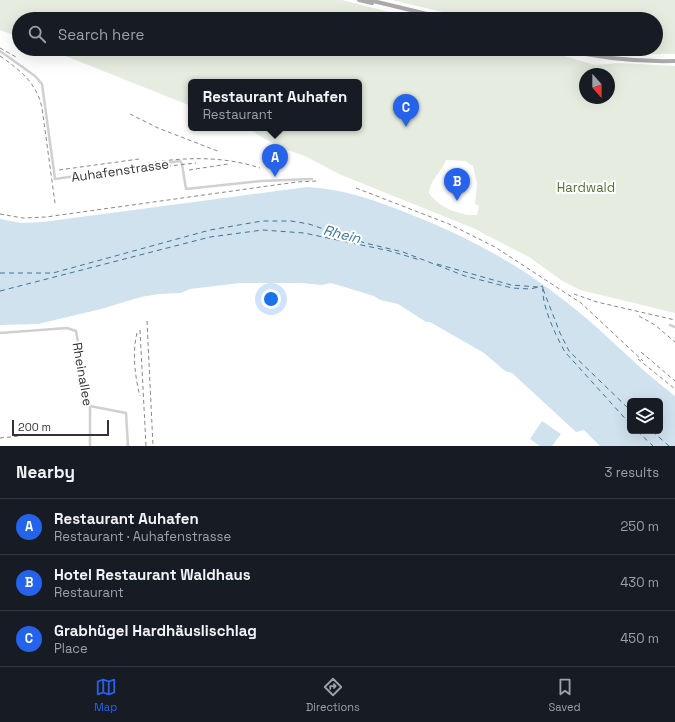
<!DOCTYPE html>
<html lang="en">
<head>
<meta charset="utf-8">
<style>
  :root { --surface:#171b24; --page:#20242c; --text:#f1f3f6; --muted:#9ea1a6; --line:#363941; --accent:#2563eb }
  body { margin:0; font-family:"Space Grotesk",sans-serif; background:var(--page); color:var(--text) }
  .controls { position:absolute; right:12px; bottom:12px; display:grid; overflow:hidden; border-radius:6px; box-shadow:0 4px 16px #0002 }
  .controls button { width:36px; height:36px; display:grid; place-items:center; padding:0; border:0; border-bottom:1px solid var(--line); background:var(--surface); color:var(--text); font:20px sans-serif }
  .compass { position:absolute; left:579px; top:68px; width:36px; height:36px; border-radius:50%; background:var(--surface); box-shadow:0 4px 16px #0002; rotate:159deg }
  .scale { position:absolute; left:12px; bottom:10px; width:97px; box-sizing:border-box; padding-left:4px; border:2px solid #333; border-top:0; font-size:11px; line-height:14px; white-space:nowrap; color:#333; -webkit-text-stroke:3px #fff; paint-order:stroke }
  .you { position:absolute; left:271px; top:299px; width:14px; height:14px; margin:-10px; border:3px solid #fff; border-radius:50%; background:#1a73e8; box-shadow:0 0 0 6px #1a73e833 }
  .badge { display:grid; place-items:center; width:26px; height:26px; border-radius:50%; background:var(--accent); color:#fff; font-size:13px; font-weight:700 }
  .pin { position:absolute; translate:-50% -33px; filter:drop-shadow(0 1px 2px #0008) }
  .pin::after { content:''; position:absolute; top:21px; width:14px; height:12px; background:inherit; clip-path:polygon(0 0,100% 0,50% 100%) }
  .popup { position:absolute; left:188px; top:79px; width:174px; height:52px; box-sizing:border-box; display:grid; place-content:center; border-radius:6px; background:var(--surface); filter:drop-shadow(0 1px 3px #0005); font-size:13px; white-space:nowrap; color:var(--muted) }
  .popup b { font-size:15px; color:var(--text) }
  .popup::after { content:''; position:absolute; left:50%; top:100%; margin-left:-8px; border:8px solid transparent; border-top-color:var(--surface) }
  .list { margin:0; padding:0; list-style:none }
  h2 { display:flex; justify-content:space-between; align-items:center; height:52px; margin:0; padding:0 16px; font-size:17px }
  h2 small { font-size:13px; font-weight:400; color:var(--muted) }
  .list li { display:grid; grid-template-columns:26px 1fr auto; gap:12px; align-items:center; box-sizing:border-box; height:56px; padding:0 16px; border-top:1px solid var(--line) }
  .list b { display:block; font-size:15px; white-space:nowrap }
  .list p { margin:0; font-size:13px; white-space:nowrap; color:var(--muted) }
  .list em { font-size:13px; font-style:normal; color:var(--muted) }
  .icon { flex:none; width:22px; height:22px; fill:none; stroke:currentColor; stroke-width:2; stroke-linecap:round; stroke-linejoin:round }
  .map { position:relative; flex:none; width:675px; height:446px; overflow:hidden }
  .search { position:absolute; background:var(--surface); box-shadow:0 4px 16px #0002; left:12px; right:12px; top:12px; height:44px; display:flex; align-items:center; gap:10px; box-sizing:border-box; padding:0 14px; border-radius:22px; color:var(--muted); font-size:15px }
  .sheet { height:220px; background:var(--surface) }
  nav { display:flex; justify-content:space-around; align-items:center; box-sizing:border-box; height:56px; border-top:1px solid var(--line); background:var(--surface); font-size:11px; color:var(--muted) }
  nav a { display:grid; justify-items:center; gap:2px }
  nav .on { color:var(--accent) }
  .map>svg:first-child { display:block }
  .green { fill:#e6ecdf; fill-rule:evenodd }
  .water { fill:#cfe2ee; fill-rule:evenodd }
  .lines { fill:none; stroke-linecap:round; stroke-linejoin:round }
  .ferry { stroke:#3f7597; stroke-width:1; stroke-dasharray:5 4; stroke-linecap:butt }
  .minor { stroke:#d0d0d0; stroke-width:2.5 }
  .primary { stroke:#ababab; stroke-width:4 }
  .rail { stroke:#888; stroke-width:1; stroke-dasharray:4 3; stroke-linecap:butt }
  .labels { text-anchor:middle; stroke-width:4; stroke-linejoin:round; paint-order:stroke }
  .street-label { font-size:13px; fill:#333; stroke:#fff }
  .park-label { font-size:13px; fill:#56703f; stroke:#fff }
  .water-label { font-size:14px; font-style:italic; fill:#3f7597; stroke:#fff }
</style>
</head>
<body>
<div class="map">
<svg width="675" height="446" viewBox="0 0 675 446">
  <rect width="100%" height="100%" fill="#fff"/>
  <!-- green -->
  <g class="green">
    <polygon points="0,0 342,0 417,19 19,19 19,37 0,30"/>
    <polygon points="392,0 675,0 675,54 651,54 606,49 656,49 656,19 472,19"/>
    <path d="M48,49H541L595,65L619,63L675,66V313L580,290L561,280L529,257L473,228L339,174L305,156L279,147L247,128H359V82H191V106ZM585,74H609V98H585ZM446,160L465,161L473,166L477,184L475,204L479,206L477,215C460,216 438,207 429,193C430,179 442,172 446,160Z"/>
  </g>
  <!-- water -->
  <g class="water">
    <path d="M307,187C345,189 377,201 412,215C480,242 530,271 586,318C616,344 643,372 675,396V446H600L584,430L576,432L512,373L505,371L484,353L430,322H426L398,304L380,300L374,296L331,283L322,285L301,283H240L190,289L181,293L159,294L141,297L101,309L38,324L0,325V219L21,223L43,222ZM630,401H660V431H630Z"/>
    <polygon points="542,421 561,434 552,446 540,446 530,439"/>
  </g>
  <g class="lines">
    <!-- ferry -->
    <g class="ferry">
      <polyline points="437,264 511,285 538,287"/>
      <polyline points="0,273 53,273 210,230 262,221 291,221 309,224 365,243 403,252 465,276 512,288 530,289 543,286"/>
      <path d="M543,287C541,305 556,336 565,352L630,424"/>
      <polyline points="543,289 560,333 569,351 630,410"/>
      <polyline points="0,291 210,237 263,230 304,233 390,251 420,260"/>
      <polyline points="637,431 653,446"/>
      <polyline points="652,431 669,446"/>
    </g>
    <!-- minor -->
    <g class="minor">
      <polyline points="0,51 35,76 42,84 55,179 180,161 182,164 186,189 261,181 312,179"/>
      <polyline points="670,325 675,327"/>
      <polyline points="0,333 67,328 76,331 90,406 90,446"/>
      <polyline points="90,406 126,413 128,446"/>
    </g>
    <!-- primary -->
    <g class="primary">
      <polyline points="359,0 372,3"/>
      <polyline points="369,0 448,19"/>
      <path d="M562,49C599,58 637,62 675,61"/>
    </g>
    <!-- rail -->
    <g class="rail">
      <polyline points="0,48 16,57"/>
      <path d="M0,56C20,70 37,83 42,108L55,203"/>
      <polyline points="130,114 158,128 220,152"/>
      <path d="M148,163C185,157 224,156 260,168"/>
      <polyline points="160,167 196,163"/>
      <polyline points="59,170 139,159"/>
      <polyline points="189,170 228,164"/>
      <polyline points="356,188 449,224 495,247 581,303 643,361"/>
      <polyline points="0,214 23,218 46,217 297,182 317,181"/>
      <polyline points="574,294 597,302 675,320"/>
      <polyline points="639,316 655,325 675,342"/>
      <polyline points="147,321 153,446"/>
      <polyline points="140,330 146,446"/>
      <path d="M137,333C132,353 135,377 140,396"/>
      <polyline points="641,352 675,381"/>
      <polyline points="638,359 675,389"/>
      <polyline points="0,438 20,436"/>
    </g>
  </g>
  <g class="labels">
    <!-- street labels -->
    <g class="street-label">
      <text transform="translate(120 170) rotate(-8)" y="5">Auhafenstrasse</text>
      <text transform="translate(83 374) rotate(80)" y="5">Rheinallee</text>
    </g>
    <!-- park labels -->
    <g class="park-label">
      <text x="586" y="192">Hardwald</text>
    </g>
    <!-- water labels -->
    <g class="water-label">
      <text transform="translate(342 234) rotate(14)" y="5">Rhein</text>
    </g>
  </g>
</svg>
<div class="controls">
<button><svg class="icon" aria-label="layers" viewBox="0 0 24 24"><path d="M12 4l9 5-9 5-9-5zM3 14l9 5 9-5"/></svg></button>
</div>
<svg class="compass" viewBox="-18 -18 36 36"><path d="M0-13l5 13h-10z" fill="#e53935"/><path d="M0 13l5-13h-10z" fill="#9ea1a6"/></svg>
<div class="scale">200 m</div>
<div class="you"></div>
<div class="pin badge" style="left:275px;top:177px">A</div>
<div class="popup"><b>Restaurant Auhafen</b>Restaurant</div>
<div class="pin badge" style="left:457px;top:201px">B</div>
<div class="pin badge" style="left:406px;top:127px">C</div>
<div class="search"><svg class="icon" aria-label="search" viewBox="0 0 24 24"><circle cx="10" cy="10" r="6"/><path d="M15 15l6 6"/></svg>Search here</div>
</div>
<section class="sheet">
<h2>Nearby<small>3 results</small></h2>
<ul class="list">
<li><span class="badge">A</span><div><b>Restaurant Auhafen</b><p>Restaurant · Auhafenstrasse</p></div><em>250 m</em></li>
<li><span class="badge">B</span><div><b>Hotel Restaurant Waldhaus</b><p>Restaurant</p></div><em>430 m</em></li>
<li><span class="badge">C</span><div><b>Grabhügel Hardhäuslischlag</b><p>Place</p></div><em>450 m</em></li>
</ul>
</section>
<nav>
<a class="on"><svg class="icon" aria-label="map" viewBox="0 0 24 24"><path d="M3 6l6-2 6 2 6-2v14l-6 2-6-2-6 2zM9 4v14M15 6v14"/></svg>Map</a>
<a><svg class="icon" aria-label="directions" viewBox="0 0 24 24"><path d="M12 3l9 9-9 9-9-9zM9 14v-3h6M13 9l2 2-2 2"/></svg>Directions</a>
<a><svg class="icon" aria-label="saved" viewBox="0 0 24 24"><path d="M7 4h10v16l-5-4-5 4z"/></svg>Saved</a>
</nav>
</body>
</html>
